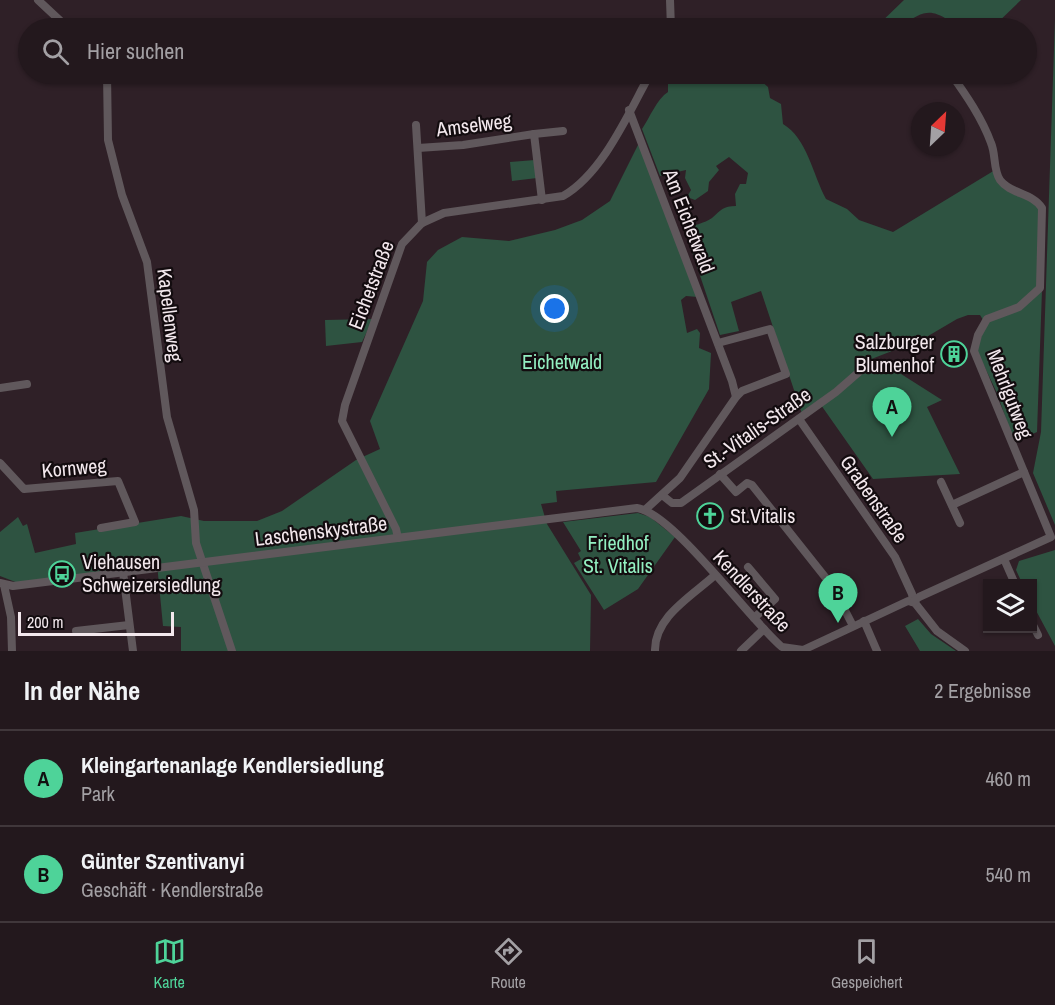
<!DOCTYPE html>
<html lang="de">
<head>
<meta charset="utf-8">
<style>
  :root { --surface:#23181d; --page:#2b2126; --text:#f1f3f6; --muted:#a3a0a4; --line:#40373b; --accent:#4ed399 }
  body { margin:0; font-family:"Archivo Narrow",sans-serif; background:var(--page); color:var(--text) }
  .controls { position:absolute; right:18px; bottom:18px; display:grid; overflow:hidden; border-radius:0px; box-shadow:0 2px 4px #0004 }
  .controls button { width:54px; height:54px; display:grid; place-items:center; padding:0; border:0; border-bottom:2px solid var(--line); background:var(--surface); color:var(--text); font:30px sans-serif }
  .compass { position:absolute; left:911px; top:102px; width:54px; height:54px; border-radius:50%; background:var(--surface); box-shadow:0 2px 4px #0004; rotate:25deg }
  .scale { position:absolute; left:18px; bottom:15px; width:156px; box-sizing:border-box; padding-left:6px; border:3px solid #f3e8ed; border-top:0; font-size:16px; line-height:21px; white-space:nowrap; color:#f3e8ed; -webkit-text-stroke:4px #130c0f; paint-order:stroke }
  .you { position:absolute; left:555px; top:309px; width:21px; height:21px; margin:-15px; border:4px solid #fff; border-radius:50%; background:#1a73e8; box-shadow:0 0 0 9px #1a73e833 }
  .badge { display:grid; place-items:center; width:39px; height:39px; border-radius:50%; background:var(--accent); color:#111; font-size:20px; font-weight:700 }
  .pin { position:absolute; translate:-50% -50px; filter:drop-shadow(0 2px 3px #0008) }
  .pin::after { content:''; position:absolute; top:32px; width:21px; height:18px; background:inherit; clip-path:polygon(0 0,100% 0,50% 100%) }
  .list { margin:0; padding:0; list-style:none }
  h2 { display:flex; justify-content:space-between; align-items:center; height:78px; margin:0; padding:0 24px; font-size:26px }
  h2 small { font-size:20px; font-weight:400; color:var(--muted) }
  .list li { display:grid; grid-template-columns:39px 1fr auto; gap:18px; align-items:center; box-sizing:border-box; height:96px; padding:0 24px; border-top:2px solid var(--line) }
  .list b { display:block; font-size:22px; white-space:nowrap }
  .list p { margin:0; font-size:20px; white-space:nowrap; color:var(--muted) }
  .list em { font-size:20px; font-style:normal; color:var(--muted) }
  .icon { flex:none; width:33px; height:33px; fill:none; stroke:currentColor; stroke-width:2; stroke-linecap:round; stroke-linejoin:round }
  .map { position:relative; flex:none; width:1055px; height:651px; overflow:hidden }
  .search { position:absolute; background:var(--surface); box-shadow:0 2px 4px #0004; left:18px; right:18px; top:18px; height:66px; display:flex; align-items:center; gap:15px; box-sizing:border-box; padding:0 21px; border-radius:33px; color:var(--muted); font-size:22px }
  .sheet { height:270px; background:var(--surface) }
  nav { display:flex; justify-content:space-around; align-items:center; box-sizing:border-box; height:84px; border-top:2px solid var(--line); background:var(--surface); font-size:16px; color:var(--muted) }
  nav a { display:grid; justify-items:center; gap:3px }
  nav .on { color:var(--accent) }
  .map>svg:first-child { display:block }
  .green { fill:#2e5341 }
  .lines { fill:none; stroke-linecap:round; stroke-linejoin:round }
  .minor { stroke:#60585c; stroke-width:8 }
  .labels { text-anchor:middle; stroke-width:4.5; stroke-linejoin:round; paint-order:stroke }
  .street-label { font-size:20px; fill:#f3e8ed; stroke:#130c0f }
  .poi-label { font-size:20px; fill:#f3e8ed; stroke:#130c0f; text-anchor:start }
  .park-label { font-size:20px; fill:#93efc1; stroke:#130c0f }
</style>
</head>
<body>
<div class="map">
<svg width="1055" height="651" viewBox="0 0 1055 651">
  <rect width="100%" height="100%" fill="#2f2027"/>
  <!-- green -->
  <g class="green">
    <path d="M904,0H1021L992,28C985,29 974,31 968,28C934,17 935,0 899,28H875Z"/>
    <polygon points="1055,19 1055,525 1033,473 1041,432"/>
    <path d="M673,74H753L768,87L770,98L781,104L783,124C807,138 813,175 826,199L847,209L859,220L893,232L995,170L996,176L1038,204L1042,290L1037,432L1014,442L997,393L977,351L985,323L980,315H968L957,319L923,339L874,358L802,414L761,291L731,302L739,331L720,335L684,228C692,226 705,223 712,218C721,210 723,206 736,206L735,194L740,184H746L748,173L729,157L716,166L719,170L709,182L708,191L695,200L687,197L691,190L685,178L686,170L660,176L642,129C650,117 657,99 668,92V84Z"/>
    <polygon points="639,143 698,297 686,296 681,300 687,333 697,329 700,333 699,348 711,353 709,389 656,482 556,491 557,502 541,504 547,524 591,595 590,651 181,651 181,627 163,626 157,564 18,583 0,576 0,532 18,517 23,526 27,524 35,553 76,544 75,533 181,516 204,521 257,521 282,511 356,460 380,449 370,421 423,301 427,262 438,250 462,237 509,241 555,230 582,220 610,201"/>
    <polygon points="535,160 537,178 512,181 510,162"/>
    <polygon points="373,319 362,342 326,346 325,320"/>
    <polygon points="879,360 942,400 927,407 960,474 873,479 821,405"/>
    <polygon points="638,513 650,517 675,537 638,589 604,610 574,563 581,559 578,553 581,551 563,522"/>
    <polygon points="1055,550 1055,646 1033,605 1032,584 1022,583 1016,570 1019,561"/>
    <polygon points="918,619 931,634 956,651 920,651 905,626"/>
  </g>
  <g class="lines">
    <!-- minor -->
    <g class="minor">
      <polyline points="38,0 68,28"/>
      <polyline points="670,0 671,28"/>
      <polyline points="107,74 108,140 122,195 147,262 167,417 194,510 196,543 232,651"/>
      <polyline points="629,110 732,381 736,397 680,478 646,509"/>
      <polyline points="416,125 422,223"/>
      <polyline points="534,134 563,131"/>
      <polyline points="418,148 463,145 534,134 542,200"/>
      <polyline points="718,343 770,329 786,374 742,391 736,397"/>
      <polyline points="0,388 27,384"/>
      <polyline points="799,419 895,557 912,594 913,602"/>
      <polyline points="0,463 24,489 118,481 135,522 101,528"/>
      <polyline points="720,474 736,492 747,483 752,485 833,587 853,626"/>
      <polyline points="941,482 960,523"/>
      <polyline points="662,495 672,503 681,503 836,392 867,365"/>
      <polyline points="952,505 1024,472"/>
      <path d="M398,538L396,529L342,421L345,405L402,244L422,223L444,213L563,196C603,173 628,114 650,74"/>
      <polyline points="1004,559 1015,584"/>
      <polyline points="748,567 775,599 754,618"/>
      <polyline points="123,572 133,651"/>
      <path d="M0,583L13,586L637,508C673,513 749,619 782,647L803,650L908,601L915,603L937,631L965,651"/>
      <polyline points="4,585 11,617 12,651"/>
      <path d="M913,602L919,597L1051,537L974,351L978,335L987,319L1019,307L1040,288L1042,208C1033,193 1010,194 1000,180C993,170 996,154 991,143C982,118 966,95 951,74"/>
      <polyline points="864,621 877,651"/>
      <polyline points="1032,623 1038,635"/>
      <polyline points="76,631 129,625"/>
      <path d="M655,651C654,617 692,596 715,575"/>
      <polyline points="741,651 764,629"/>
    </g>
  </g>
  <!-- icons -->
  <defs>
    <g id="building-ring" transform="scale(1.35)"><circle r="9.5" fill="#130c0f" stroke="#4ed399" stroke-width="1.5"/><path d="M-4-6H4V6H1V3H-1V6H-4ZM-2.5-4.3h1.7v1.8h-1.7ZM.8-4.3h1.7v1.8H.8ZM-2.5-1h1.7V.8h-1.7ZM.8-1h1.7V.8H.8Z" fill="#4ed399"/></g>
    <g id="church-ring" transform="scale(1.35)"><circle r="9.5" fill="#130c0f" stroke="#4ed399" stroke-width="1.5"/><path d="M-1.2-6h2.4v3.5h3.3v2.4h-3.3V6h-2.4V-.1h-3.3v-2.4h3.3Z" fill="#4ed399"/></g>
    <g id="bus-ring" transform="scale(1.35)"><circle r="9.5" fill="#130c0f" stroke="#4ed399" stroke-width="1.5"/><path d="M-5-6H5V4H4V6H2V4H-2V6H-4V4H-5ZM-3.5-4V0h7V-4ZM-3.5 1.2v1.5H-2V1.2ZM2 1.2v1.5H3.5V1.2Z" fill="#4ed399"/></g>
  </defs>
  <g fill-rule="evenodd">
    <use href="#building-ring" x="954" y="354"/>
    <use href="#church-ring" x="710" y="516"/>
    <use href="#bus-ring" x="62" y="574"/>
  </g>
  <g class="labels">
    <!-- street labels -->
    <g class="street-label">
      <text transform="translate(474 125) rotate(-7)" y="7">Amselweg</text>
      <text transform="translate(689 221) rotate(69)" y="7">Am Eichetwald</text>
      <text transform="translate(371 285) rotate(-69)" y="7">Eichetstraße</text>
      <text transform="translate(170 315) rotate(83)" y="7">Kapellenweg</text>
      <text transform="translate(1010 394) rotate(69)" y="7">Mehrlgutweg</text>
      <text transform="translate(757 428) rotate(-35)" y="7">St.-Vitalis-Straße</text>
      <text transform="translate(74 468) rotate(-5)" y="7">Kornweg</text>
      <text transform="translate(874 499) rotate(55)" y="7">Grabenstraße</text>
      <text transform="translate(321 531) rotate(-7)" y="7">Laschenskystraße</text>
      <text transform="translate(752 591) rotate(47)" y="7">Kendlerstraße</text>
    </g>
    <!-- poi labels -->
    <g class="poi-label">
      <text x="934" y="349" text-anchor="end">Salzburger<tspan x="934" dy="23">Blumenhof</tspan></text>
      <text x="730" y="523">St.Vitalis</text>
      <text x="82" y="569">Viehausen<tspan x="82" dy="23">Schweizersiedlung</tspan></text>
    </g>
    <!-- park labels -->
    <g class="park-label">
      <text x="562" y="369">Eichetwald</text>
      <text x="618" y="550">Friedhof<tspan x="618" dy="23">St. Vitalis</tspan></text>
    </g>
  </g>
</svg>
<div class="controls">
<button><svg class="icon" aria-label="layers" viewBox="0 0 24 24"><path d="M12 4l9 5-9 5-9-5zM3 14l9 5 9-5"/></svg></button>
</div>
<svg class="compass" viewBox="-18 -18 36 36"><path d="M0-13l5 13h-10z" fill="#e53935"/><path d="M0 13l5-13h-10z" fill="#a3a0a4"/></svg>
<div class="scale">200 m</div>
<div class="you"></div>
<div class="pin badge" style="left:892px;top:437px">A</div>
<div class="pin badge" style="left:838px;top:623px">B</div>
<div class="search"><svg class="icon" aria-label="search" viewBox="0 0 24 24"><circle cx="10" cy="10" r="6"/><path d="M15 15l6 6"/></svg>Hier suchen</div>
</div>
<section class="sheet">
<h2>In der Nähe<small>2 Ergebnisse</small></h2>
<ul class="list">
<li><span class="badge">A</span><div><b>Kleingartenanlage Kendlersiedlung</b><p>Park</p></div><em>460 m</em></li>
<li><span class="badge">B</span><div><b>Günter Szentivanyi</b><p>Geschäft · Kendlerstraße</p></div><em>540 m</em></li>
</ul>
</section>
<nav>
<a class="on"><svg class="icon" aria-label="map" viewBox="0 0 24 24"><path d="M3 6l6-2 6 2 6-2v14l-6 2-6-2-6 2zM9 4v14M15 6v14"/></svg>Karte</a>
<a><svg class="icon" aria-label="directions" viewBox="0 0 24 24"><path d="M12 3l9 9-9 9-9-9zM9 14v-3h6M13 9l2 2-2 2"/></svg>Route</a>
<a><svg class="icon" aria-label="saved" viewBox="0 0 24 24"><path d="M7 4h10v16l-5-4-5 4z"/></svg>Gespeichert</a>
</nav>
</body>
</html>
